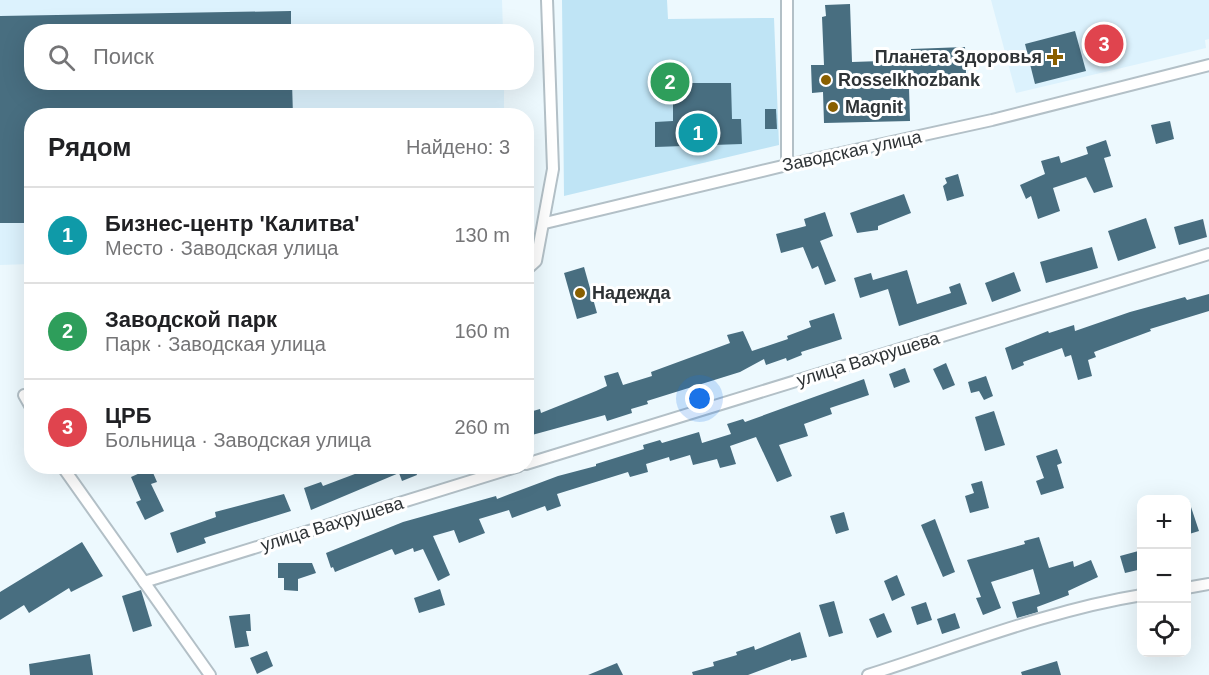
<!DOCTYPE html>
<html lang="ru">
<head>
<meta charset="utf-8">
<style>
  :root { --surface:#fff; --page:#f6f6f6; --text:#202124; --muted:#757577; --line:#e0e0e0; --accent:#0b8043 }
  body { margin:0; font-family:Helvetica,sans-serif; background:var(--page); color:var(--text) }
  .controls { position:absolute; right:18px; bottom:18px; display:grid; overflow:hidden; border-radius:12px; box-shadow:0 6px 24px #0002 }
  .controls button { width:54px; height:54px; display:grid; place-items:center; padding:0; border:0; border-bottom:2px solid var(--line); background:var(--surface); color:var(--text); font:30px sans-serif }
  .you { position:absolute; left:700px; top:399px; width:21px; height:21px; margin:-15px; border:4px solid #fff; border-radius:50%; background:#1a73e8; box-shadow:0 0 0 9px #1a73e833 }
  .badge { display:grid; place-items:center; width:39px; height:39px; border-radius:50%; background:var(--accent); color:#fff; font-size:20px; font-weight:700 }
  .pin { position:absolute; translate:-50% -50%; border:3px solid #fff; box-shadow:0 2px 6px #0006 }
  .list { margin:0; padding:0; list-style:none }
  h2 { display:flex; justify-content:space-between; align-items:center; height:78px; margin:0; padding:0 24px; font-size:26px }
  h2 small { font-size:20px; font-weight:400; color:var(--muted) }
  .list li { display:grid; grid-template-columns:39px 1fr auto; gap:18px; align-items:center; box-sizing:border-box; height:96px; padding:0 24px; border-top:2px solid var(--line) }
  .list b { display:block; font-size:22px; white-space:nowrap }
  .list p { margin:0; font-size:20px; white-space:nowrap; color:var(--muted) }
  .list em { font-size:20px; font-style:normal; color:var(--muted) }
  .icon { flex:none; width:33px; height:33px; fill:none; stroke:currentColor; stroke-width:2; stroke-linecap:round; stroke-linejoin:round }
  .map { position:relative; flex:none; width:1209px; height:675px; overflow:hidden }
  .search { position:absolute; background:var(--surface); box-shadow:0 6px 24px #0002; left:24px; top:24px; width:510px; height:66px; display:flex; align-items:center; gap:15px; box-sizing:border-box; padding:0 21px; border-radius:24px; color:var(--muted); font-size:22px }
  .panel { position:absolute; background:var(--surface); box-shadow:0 6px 24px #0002; left:24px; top:108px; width:510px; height:366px; border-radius:24px }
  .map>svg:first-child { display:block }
  .built { fill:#dcf2fd }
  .green { fill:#bfe4f5 }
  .building { fill:#486e80 }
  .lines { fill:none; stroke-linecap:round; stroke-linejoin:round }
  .street-casing { stroke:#b3c0c7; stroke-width:14 }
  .street { stroke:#fff; stroke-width:10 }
  .poi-dot { fill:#895f00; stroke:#fff; stroke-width:2 }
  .labels { text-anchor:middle; stroke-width:6; stroke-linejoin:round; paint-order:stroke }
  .poi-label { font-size:18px; font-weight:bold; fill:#2e3336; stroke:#fff; text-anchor:start }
  .street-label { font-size:18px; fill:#2e3336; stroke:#fff }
</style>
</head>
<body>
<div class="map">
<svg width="1209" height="675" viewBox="0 0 1209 675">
  <rect width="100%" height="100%" fill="#edf9fe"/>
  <!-- built -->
  <g class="built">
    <polygon points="0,0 502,0 503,31 32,32 32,82 504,83 504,115 32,116 31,264 0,265"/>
    <polygon points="991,0 1209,0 1209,39 1205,40 1206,48 1016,93"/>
  </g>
  <!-- green -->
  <polygon class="green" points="562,0 667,0 668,19 774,18 779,145 564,196"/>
  <!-- building -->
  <g class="building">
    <polygon points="850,4 852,62 911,60 911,49 965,47 966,73 954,73 954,76 912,78 912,86 909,87 910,121 824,123 823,92 812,93 811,65 824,65 822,17 826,16 825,5"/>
    <polygon points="291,11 291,32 32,32 32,82 292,82 293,116 32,116 32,223 0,223 0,16"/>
    <polygon points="1075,31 1086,71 1035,84 1025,44"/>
    <polygon points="673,83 731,83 732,119 741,119 742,144 655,147 655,122 673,121"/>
    <polygon points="765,109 776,109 777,129 765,129"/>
    <polygon points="1170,121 1174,139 1156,144 1151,125"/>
    <polygon points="1106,140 1111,156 1104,158 1113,187 1094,193 1086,177 1053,188 1060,211 1038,219 1031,196 1026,199 1020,185 1045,174 1041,161 1059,156 1061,163 1088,154 1086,147"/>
    <polygon points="958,174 964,196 947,201 943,186 947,183 945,178"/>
    <polygon points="904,194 911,213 878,226 878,230 857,233 850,213"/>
    <polygon points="825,212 833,236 820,241 836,281 825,285 818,266 812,269 803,247 781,253 776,234 806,226 804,219"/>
    <polygon points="1146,218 1156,248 1118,261 1108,231"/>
    <polygon points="1203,219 1207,237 1179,245 1174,227"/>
    <polygon points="1092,247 1098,268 1046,283 1040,262"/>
    <polygon points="584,267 597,313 577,319 564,273"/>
    <polygon points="907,270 917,304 951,293 949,287 960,283 967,304 899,326 888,289 860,298 854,278 871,273 873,280"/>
    <polygon points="1014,272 1021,291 992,302 985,283"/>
    <polygon points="1209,294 1209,311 1150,329 1151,331 1094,352 1096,357 1088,360 1092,376 1078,380 1071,355 1065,357 1062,348 1023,362 1024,365 1012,370 1005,348 1048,331 1049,333 1074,325 1075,331 1130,312 1185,297 1187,300"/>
    <polygon points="834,313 842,339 801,352 802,355 787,361 786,358 766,365 764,359 740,372 647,401 648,404 631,409 632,413 607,421 605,415 532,435 526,413 540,409 541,413 596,391 607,386 604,376 618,372 623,385 652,376 651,372 730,343 727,335 743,331 752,351 788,339 787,336 811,327 809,321"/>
    <polygon points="946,363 955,385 943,390 933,369"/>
    <polygon points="905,368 910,382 894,388 889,374"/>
    <polygon points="986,376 993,396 984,400 979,391 971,393 968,382"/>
    <polygon points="864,379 869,395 830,408 832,414 804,424 808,436 779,445 792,476 777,482 756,437 730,446 736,464 720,468 717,459 693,465 690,455 670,461 669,457 646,464 648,472 630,477 628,472 557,494 561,506 547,511 545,506 512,518 509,510 479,519 485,533 459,543 454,530 433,536 450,575 438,581 423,549 414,552 413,548 395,555 392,549 335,572 333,567 331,568 326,553 403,522 496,496 497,499 558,476 596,466 596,464 644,449 643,445 660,440 662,443 699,432 702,443 731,434 727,424 743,419 745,422"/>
    <polygon points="994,411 1005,445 985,451 975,417"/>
    <polygon points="1057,449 1062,463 1057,465 1064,488 1041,495 1036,481 1044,478 1036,456"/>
    <polygon points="376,466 414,466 417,475 402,481 399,473 311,510 304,488 321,482 323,486"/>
    <polygon points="151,468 157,482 151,484 164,511 145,520 136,502 141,500 131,477"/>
    <polygon points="982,481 989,508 970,513 965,496 974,493 971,484"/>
    <polygon points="284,494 291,511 204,538 206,543 177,553 170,533 216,517 215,512"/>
    <polygon points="1186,501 1189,501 1199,531 1186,535"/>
    <polygon points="844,512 849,530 836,534 830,516"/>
    <polygon points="935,519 955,572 943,577 921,525"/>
    <polygon points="1039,537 1049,568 1073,561 1074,567 1091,560 1098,577 1068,591 1069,595 1037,607 1038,612 1017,618 1012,602 1040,594 1033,569 991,582 1001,608 983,615 976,598 981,597 967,560 1025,544 1024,541"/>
    <polygon points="82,542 103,576 71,592 69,588 29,613 24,605 0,620 0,592"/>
    <polygon points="1142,550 1142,569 1125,573 1120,556"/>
    <polygon points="278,563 312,563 316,573 298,579 298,591 284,590 284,578 278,578"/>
    <polygon points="897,575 905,595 892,601 884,581"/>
    <polygon points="440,589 445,605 419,613 414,598"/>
    <polygon points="141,590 152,626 133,632 122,596"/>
    <polygon points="834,601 843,633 829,637 819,605"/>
    <polygon points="926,602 932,620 917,625 911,607"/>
    <polygon points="884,613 892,632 877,638 869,619"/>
    <polygon points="955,613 960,628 942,634 937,619"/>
    <polygon points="250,614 251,631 246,631 249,646 235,648 229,616"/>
    <polygon points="800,632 807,657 791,661 791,659 748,675 693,675 692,672 714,666 713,662 737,655 736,652 754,646 755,650"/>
    <polygon points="267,651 273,666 257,674 250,658"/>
    <polygon points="90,654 93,675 30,675 29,664"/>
    <polygon points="1057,661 1061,675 1022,675 1021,672"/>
    <polygon points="617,663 623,675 588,675"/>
  </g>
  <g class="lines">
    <!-- street casing -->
    <g class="street-casing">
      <g id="street">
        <polyline points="787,0 787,165"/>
        <polyline points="545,223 787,165 992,120 1209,65"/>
        <polyline points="526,270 536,261 553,169 547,0"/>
        <polyline points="24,395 32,409"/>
        <polyline points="526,464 1209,254"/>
        <polyline points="62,466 210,675"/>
        <polyline points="144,582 519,466"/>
        <polyline points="1186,588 1209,584"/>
        <path d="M868,675C957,647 1049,610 1142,595"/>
      </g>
    </g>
    <!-- street -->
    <use href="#street" class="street"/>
  </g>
  <!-- markers -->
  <g class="poi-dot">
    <path d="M1052 48h6v6h6v6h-6v6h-6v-6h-6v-6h6z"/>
    <circle cx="826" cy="80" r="6"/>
    <circle cx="833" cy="107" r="6"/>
    <circle cx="580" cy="293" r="6"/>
  </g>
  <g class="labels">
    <!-- poi labels -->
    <g class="poi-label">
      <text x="1042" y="63" text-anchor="end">Планета Здоровья</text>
      <text x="838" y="86">Rosselkhozbank</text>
      <text x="845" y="113">Magnit</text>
      <text x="592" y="299">Надежда</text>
    </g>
    <!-- street labels -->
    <g class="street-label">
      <text transform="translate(852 151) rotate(-12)" y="6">Заводская улица</text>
      <text transform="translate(868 359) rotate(-17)" y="6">улица Вахрушева</text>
      <text transform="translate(332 524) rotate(-17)" y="6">улица Вахрушева</text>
    </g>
  </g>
</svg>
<div class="controls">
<button>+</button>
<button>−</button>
<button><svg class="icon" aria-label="locate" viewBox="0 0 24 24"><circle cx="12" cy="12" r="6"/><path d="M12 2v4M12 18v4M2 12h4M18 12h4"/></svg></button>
</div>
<div class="you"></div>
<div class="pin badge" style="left:698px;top:133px;background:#0f9aa8">1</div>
<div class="pin badge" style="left:670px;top:82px;background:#2e9e5b">2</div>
<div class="pin badge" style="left:1104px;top:44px;background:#e0444e">3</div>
<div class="search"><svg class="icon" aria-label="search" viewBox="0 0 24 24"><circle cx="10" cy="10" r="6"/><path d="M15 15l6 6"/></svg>Поиск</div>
<section class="panel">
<h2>Рядом<small>Найдено: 3</small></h2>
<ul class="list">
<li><span class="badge" style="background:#0f9aa8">1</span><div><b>Бизнес-центр 'Калитва'</b><p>Место · Заводская улица</p></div><em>130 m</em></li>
<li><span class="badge" style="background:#2e9e5b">2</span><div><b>Заводской парк</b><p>Парк · Заводская улица</p></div><em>160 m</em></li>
<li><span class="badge" style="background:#e0444e">3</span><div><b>ЦРБ</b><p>Больница · Заводская улица</p></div><em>260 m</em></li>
</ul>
</section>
</div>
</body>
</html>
